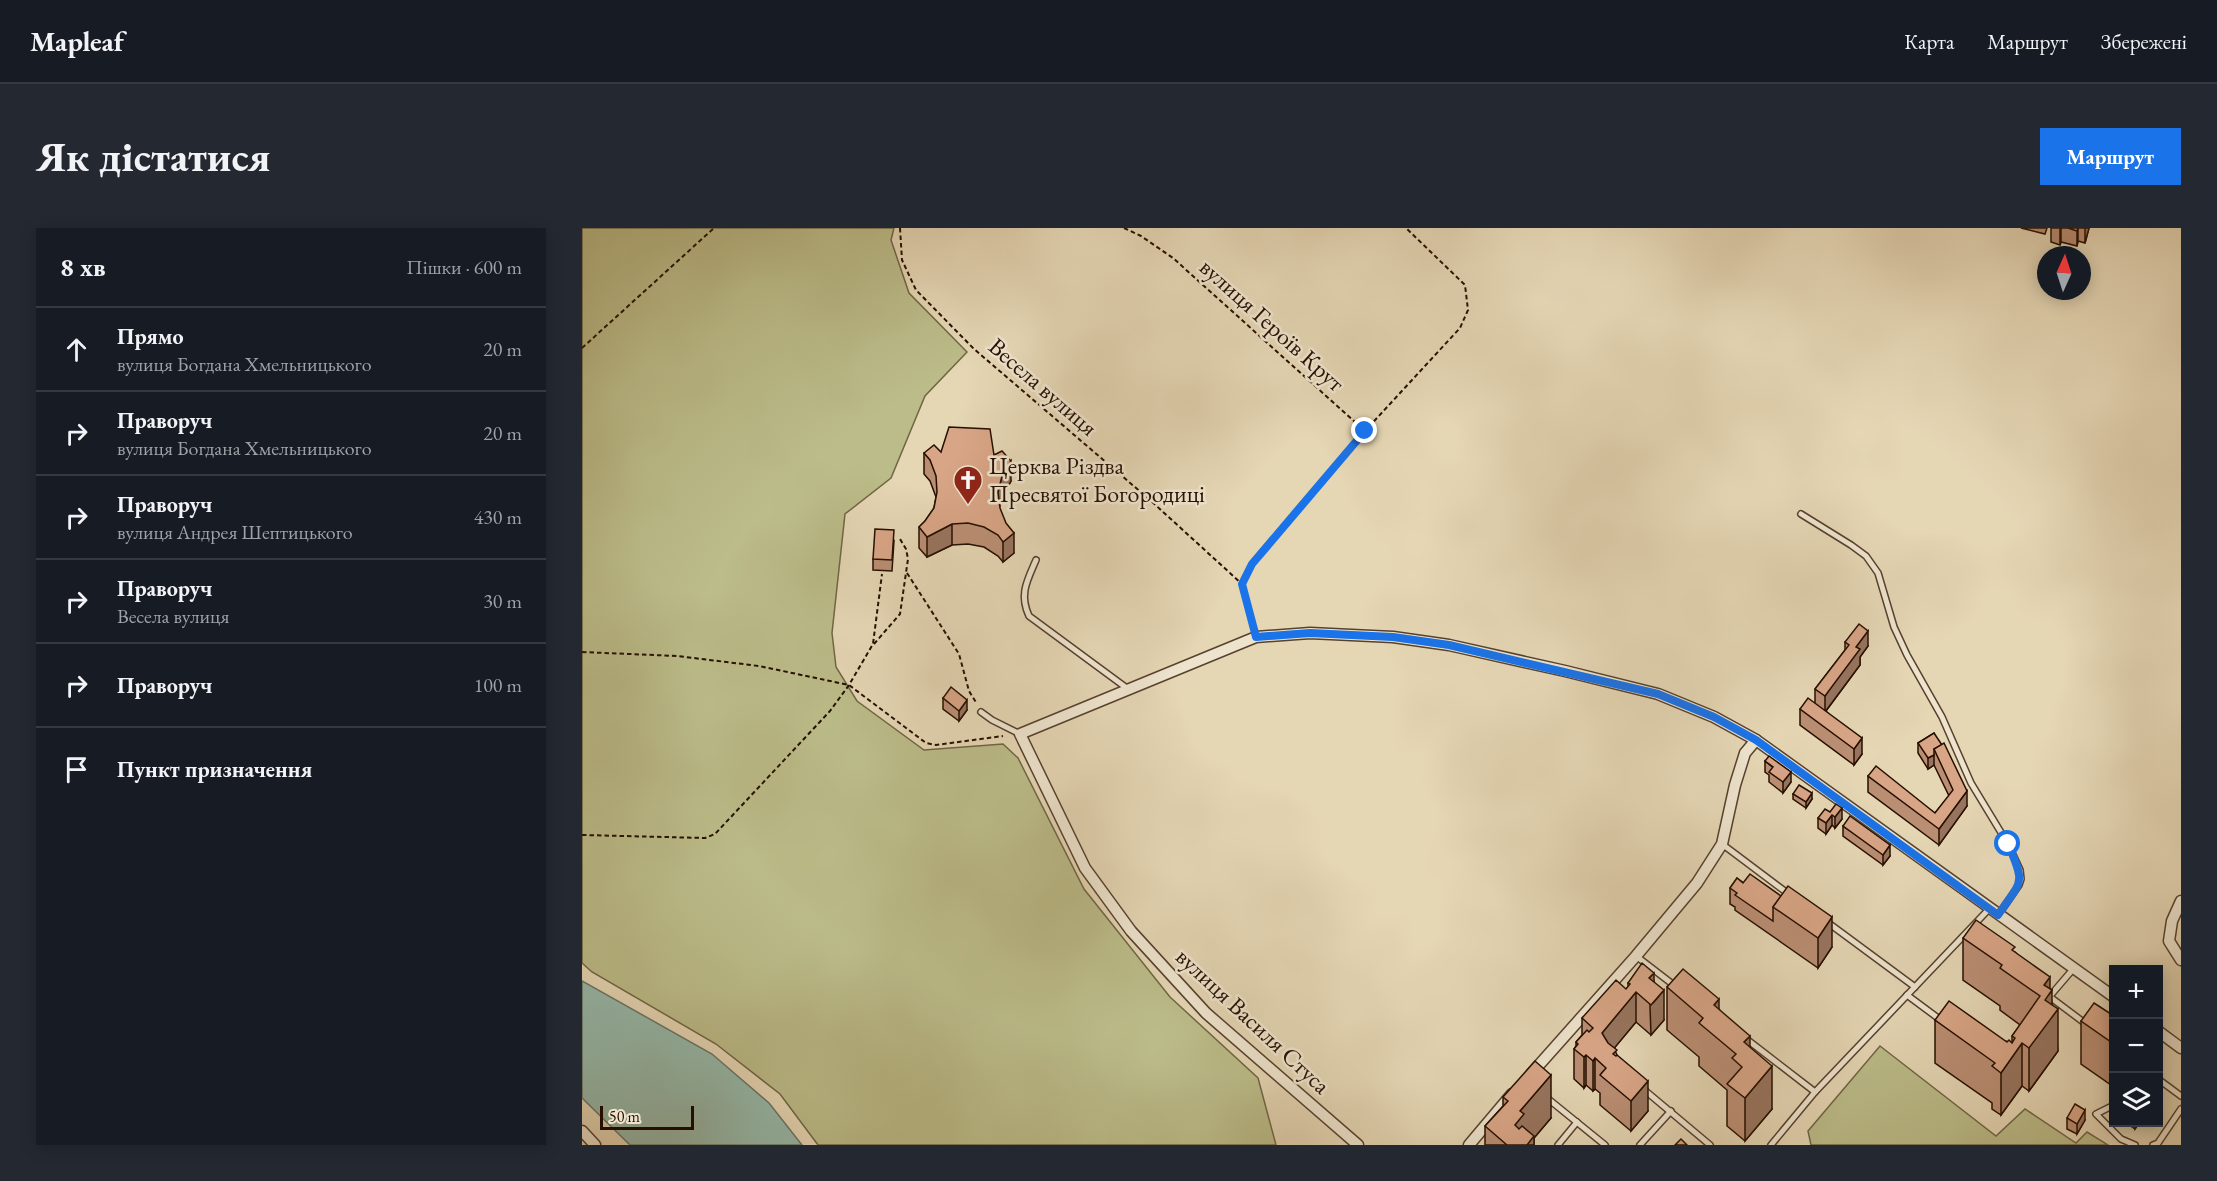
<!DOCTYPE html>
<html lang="uk">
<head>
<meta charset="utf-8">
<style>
  :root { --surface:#171b24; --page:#242831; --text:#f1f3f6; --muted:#9ea1a6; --line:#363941; --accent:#1a73e8 }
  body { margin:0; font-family:"EB Garamond",serif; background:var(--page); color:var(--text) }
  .controls { position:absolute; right:18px; bottom:18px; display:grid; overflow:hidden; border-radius:0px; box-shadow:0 3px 15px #0003 }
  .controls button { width:54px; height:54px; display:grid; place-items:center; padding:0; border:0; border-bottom:2px solid var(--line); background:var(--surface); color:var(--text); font:30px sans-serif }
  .compass { position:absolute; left:1455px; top:18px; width:54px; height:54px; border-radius:50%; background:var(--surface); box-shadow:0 3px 15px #0003; rotate:3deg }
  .scale { position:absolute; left:18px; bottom:15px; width:94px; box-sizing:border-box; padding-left:6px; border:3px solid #260f01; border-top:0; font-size:16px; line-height:21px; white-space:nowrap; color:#260f01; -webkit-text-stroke:4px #eee4ce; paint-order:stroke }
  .stop { position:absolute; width:18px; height:18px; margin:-14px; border:4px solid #1a73e8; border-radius:50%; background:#fff }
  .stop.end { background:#1a73e8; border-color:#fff; box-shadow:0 2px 6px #0008 }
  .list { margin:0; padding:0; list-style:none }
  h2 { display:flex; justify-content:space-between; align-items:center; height:78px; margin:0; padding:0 24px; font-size:26px }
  h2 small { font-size:20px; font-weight:400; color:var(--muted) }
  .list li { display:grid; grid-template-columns:39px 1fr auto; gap:18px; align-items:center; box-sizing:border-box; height:84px; padding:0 24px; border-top:2px solid var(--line) }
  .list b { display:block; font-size:22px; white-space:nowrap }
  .list p { margin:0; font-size:20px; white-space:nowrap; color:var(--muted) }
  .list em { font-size:20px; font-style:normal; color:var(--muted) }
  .icon { flex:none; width:33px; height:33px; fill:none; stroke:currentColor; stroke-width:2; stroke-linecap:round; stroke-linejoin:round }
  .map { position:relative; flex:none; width:1599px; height:917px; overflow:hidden; border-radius:0px }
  header { display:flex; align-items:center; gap:36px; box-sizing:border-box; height:84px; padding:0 30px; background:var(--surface); border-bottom:2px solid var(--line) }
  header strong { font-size:28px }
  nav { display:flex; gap:33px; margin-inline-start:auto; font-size:21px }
  .intro { display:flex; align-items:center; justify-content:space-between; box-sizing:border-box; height:144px; padding:0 36px }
  h1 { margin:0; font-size:42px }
  .button { padding:15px 27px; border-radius:0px; background:var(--accent); color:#fff; font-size:21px; font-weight:700 }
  main { display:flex; gap:36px; padding:0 36px }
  aside { flex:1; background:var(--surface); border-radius:0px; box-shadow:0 3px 15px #0003 }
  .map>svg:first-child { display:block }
  .green { fill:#bbbc89; stroke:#706645; stroke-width:1.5 }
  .water { fill:#96b9aa; stroke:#697566; stroke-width:1.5 }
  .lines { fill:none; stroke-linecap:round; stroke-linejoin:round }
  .lane-casing { stroke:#56412e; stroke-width:8 }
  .street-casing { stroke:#56412e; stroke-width:13 }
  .path { stroke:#260f01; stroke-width:2; stroke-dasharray:4.5 3; stroke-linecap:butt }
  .lane { stroke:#eee4ce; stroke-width:5 }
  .street { stroke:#eee4ce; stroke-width:10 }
  .wall { fill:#ba8e73; stroke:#260f01; stroke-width:1.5 }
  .shaded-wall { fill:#97745e; stroke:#260f01; stroke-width:1.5 }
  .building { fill:#d8a586; stroke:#260f01; stroke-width:1.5 }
  .route { stroke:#1a73e8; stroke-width:8 }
  .labels { text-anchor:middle; stroke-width:5; stroke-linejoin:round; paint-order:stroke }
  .street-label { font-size:24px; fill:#260f01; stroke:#eee4ce }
  .poi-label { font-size:24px; fill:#260f01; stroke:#eee4ce; text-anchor:start }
</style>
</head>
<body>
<header>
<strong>Mapleaf</strong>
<nav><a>Карта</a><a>Маршрут</a><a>Збережені</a></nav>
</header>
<div class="intro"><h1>Як дістатися</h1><a class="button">Маршрут</a></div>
<main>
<aside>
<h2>8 хв<small>Пішки · 600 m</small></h2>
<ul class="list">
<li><svg class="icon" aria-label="ahead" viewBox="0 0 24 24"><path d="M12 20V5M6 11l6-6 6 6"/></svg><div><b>Прямо</b><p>вулиця Богдана Хмельницького</p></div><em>20 m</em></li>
<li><svg class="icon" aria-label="right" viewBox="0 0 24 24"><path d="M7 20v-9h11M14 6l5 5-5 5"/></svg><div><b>Праворуч</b><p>вулиця Богдана Хмельницького</p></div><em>20 m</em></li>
<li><svg class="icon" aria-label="right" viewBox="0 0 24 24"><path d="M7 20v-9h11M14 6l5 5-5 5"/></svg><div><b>Праворуч</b><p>вулиця Андрея Шептицького</p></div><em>430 m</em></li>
<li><svg class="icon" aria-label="right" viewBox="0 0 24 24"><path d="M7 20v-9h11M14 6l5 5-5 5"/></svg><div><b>Праворуч</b><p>Весела вулиця</p></div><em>30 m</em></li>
<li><svg class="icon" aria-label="right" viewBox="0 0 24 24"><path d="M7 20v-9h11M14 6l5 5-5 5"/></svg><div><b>Праворуч</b></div><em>100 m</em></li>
<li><svg class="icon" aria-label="arrive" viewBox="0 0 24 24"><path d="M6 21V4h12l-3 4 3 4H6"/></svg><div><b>Пункт призначення</b></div></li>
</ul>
</aside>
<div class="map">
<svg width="1599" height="917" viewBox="0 0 1599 917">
  <rect width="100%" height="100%" fill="#e5d6b4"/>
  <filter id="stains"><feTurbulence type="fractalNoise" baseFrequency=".00333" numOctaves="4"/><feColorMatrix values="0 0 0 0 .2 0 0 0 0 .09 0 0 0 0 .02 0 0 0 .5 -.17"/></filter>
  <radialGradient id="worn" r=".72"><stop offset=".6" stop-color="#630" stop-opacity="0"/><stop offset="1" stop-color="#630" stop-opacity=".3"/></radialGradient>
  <!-- green -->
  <g class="green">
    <polygon points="0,0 312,0 309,12 327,65 385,124 343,168 309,250 263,286 250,405 254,439 275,473 342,522 421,516 436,530 502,661 588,769 676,850 694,917 236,917 198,866 134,816 10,744 0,735"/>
    <polygon points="1298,818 1414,908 1443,881 1494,915 1505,904 1526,917 1229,917 1226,903"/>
  </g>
  <!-- water -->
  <polygon class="water" points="0,753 130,826 187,875 220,917 48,917 0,870"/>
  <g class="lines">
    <!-- lane casing -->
    <g class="lane-casing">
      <g id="lane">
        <polyline points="1219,286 1269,317 1284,328 1296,345 1312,399 1325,427 1360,489 1389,555 1426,616 1438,642 1439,651 1437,657 1417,686"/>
        <path d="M454,332C445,353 437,366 447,388L546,461"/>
        <polyline points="399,484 410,492 438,506"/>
        <polyline points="1140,616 1208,667"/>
        <polyline points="1245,694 1333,759"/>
        <polyline points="1054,728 1093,758"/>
        <polyline points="1464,766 1504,796"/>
        <polyline points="1325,767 1360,793"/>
        <polyline points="1468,768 1492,740"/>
        <polyline points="1163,810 1233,864"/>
        <polyline points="1576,851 1599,868"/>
        <polyline points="1060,860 1128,917"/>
        <polyline points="965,870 1023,917"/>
        <polyline points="1532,877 1514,886 1539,911 1553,917"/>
        <polyline points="976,917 995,894"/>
        <polyline points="1058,917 1089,883"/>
        <polyline points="1189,917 1233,864 1407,681"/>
        <polyline points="1571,917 1576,915 1599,881"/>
      </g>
    </g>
    <!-- street casing -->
    <g class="street-casing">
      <g id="street">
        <polyline points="1599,673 1590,693 1587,713 1599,732"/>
        <polyline points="1576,803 1599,820"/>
        <polyline points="949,846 1054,728 1115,655 1140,616 1153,557 1163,525 1174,512"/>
        <polyline points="0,903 13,917"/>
        <polyline points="776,917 624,785 549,703 503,640 438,506 674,409 728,405 811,409 867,417 983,443 1076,466 1132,489 1174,512 1532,769"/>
        <polyline points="887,917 930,866"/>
      </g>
    </g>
    <!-- path -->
    <g class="path">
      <polyline points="318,0 320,32 334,62 392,121 568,272 660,356 671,398"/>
      <polyline points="542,0 559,8 591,30 783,203"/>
      <polyline points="0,120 132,0"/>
      <polyline points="325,345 377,426 387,463 395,476"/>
      <polyline points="660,356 670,336 783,203 878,100 886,82 883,57 824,0"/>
      <polyline points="292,416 318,386 326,331 324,321 318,311"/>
      <polyline points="0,424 95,428 177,438 267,457 344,515 354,517 421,508"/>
      <polyline points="0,607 123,610 133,606 248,483 267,457 291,416 300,346"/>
    </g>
    <!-- lane -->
    <use href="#lane" class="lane"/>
    <!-- street -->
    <use href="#street" class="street"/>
  </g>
  <!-- wall -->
  <g class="wall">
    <polygon points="1439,0 1465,0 1463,6"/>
    <polygon points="1469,0 1507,0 1503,15 1496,13 1495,18 1479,14 1478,17 1469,14"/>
    <polygon points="359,224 412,227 429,253 420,269 417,279 432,325 421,334 416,328 402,319 386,316 370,317 345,329 337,320 337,299 343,293 352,280 354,269 348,253 342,246 342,225"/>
    <polygon points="312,313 310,343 291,342 291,331"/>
    <polygon points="1263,414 1286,418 1278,429 1278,437 1244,483 1280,526 1272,537 1218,497 1218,481 1233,476 1233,461 1263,422"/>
    <polygon points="361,470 385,482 377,493 361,481"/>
    <polygon points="1352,505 1385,578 1357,617 1286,564 1286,548 1353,585 1367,568 1352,537 1346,541 1336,525 1336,515"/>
    <polygon points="1183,533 1209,554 1201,565 1187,554 1187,547 1183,544"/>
    <polygon points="1211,566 1230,571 1224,580 1211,571"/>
    <polygon points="1248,584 1260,591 1253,600 1250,597 1244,606 1236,600 1236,590"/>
    <polygon points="1261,598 1308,628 1301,637 1261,608"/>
    <polygon points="1155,650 1250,719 1236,740 1153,682 1153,679 1148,676 1148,660"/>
    <polygon points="1381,710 1433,724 1468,761 1476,823 1447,863 1440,858 1419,887 1410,881 1410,875 1353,835 1353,792 1430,815 1430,808 1438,797 1418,782 1418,778 1381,752"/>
    <polygon points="1072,753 1082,792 1069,807 1054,794 1032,820 1035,827 1066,883 1049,903 1018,877 1018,865 1013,861 1011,863 1004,857 1002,860 992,851 992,821 994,818 994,814 1000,807 1000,790 1044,761 1046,759 1046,755"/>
    <polygon points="1085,759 1137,781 1168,819 1190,881 1163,913 1145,898 1145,862 1117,838 1117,829 1085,802"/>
    <polygon points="1532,788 1532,859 1499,836 1499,793"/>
    <polygon points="921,869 969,890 952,910 952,917 903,917 903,898 921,878"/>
    <polygon points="1485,890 1503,892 1495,906 1485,901"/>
    <polygon points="1543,894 1558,894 1553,901"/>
  </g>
  <!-- shaded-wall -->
  <g class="shaded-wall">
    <polygon points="1479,0 1479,14 1478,17 1478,1"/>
    <polygon points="1496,0 1496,13 1495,18 1495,3"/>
    <polygon points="1503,0 1507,0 1503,15"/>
    <polygon points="429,233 429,253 420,269 416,285 416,264 420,248"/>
    <polygon points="370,296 370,317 345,329 345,309"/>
    <polygon points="432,305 432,325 421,334 421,314"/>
    <polygon points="1286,403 1286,418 1278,429 1278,437 1243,484 1243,468 1274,419"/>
    <polygon points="385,472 385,482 377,493 377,483"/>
    <polygon points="1280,510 1280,526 1272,537 1272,521"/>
    <polygon points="1352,527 1352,537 1346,541 1346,530"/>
    <polygon points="1209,544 1209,554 1201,565 1201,554"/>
    <polygon points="1385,563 1385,578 1357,617 1357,601"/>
    <polygon points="1230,565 1230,571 1224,580 1224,574"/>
    <polygon points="1260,580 1260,591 1253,600 1253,589"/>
    <polygon points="1250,587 1250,597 1244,606 1244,595"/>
    <polygon points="1308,617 1308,628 1301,637 1301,627"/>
    <polygon points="1250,689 1250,719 1236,740 1236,710"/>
    <polygon points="1072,745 1072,774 1082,762 1082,792 1069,807 1067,750"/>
    <polygon points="1468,749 1468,765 1470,762 1470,789 1476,781 1476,823 1447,863 1447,820 1462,757"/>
    <polygon points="1054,764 1054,794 1020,835 1020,805"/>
    <polygon points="1137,771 1137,812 1132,777"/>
    <polygon points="1168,808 1168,850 1162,814"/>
    <polygon points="1440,815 1440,858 1419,887 1419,845"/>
    <polygon points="1004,827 1004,857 1002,860 1002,829"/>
    <polygon points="1013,830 1013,861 1011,863 1011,833"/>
    <polygon points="1190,838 1190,881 1163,913 1163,870"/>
    <polygon points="969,847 969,890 952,910 952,917 933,917 933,897 938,883"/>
    <polygon points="1066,853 1066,883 1049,903 1049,873"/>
    <polygon points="1503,882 1503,892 1495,906 1495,896"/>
    <polygon points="1553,894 1558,894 1553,901"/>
  </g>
  <!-- building -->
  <g class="building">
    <polygon points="1486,0 1496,0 1495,3"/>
    <polygon points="367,199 408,201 412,227 420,223 429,233 420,248 416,264 418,280 424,295 432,305 421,314 416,307 402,299 386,295 370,296 345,309 337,299 343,293 352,280 355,264 354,248 348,232 342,225 352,217 359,224"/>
    <polygon points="293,301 312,302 310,332 291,331"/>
    <polygon points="1277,396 1286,403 1274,419 1278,421 1243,468 1233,461 1267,417 1263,414"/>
    <polygon points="369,459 385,472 377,483 361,470"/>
    <polygon points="1226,470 1280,510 1272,521 1218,481"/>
    <polygon points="1352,505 1360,517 1352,521 1352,527 1346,530 1336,515"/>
    <polygon points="1362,515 1385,563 1357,601 1286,548 1294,538 1353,585 1371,562 1352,521"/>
    <polygon points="1187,528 1209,544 1201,554 1187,544 1191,539 1183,533"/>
    <polygon points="1217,557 1230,565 1224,574 1211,566"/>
    <polygon points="1254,576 1260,580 1253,589 1250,587 1244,595 1236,590 1243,581 1248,584"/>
    <polygon points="1268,588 1308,617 1301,627 1261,598"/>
    <polygon points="1168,646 1199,668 1191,679 1191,693 1153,667 1155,665 1148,660 1155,650 1161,655"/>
    <polygon points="1206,658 1250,689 1236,710 1191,679"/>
    <polygon points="1394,692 1433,719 1430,722 1468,749 1462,757 1470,762 1463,772 1476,781 1447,820 1440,815 1419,845 1410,838 1413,835 1353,792 1367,773 1425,814 1427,812 1430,815 1433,810 1430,808 1458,768 1418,740 1420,737 1381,710"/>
    <polygon points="1060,735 1072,745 1067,750 1082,762 1069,777 1054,764 1020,805 1026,815 1035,822 1031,826 1034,828 1035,827 1066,853 1049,873 1018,847 1024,840 1013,830 1011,833 1004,827 1002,829 992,821 996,816 994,814 1005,802 1007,804 1011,800 1000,790 1034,752 1044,761 1048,756 1046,755"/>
    <polygon points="1101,741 1137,771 1132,777 1168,808 1162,814 1190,838 1163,870 1145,856 1160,839 1150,830 1154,826 1117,795 1121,790 1085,759"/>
    <polygon points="1512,775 1532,788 1532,816 1499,793"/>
    <polygon points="953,833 969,847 938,883 942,886 933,897 937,901 940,898 952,908 945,917 925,917 903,898 926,873 921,869"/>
    <polygon points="1493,876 1503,882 1495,896 1485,890"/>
    <polygon points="1099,911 1105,917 1093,917"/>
  </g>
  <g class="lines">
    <!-- route -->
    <path class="route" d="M783,203L670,336L660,356L674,409L728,405L811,409L867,417L1076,466L1132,489L1174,512L1416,687C1440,652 1444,657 1426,616"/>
  </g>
  <!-- icons -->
  <defs>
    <g id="church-pin" transform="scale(1.5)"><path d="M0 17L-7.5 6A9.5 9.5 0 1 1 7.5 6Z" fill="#8f2418" stroke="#eee4ce"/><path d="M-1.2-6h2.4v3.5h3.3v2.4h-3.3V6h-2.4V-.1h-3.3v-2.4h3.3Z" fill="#fff"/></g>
  </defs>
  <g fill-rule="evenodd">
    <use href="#church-pin" x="386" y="252"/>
  </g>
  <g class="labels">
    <!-- street labels -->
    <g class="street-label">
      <text transform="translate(690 97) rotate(42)" y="8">вулиця Героїв Крут</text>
      <text transform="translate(461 159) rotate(41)" y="8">Весела вулиця</text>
      <text transform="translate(671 793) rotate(43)" y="8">вулиця Василя Стуса</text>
    </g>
    <!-- poi labels -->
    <g class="poi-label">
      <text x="407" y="246">Церква Різдва<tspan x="407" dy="28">Пресвятої Богородиці</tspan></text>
    </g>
  </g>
  <rect width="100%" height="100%" filter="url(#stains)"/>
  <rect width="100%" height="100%" fill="url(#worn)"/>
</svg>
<div class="controls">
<button>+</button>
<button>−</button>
<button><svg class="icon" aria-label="layers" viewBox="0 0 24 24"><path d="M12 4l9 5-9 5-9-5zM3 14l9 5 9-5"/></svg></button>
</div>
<svg class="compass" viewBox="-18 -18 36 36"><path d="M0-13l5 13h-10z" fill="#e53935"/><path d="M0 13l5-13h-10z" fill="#9ea1a6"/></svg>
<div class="scale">50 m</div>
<div class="stop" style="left:1426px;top:616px"></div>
<div class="stop end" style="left:783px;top:203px"></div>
</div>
</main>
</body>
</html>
